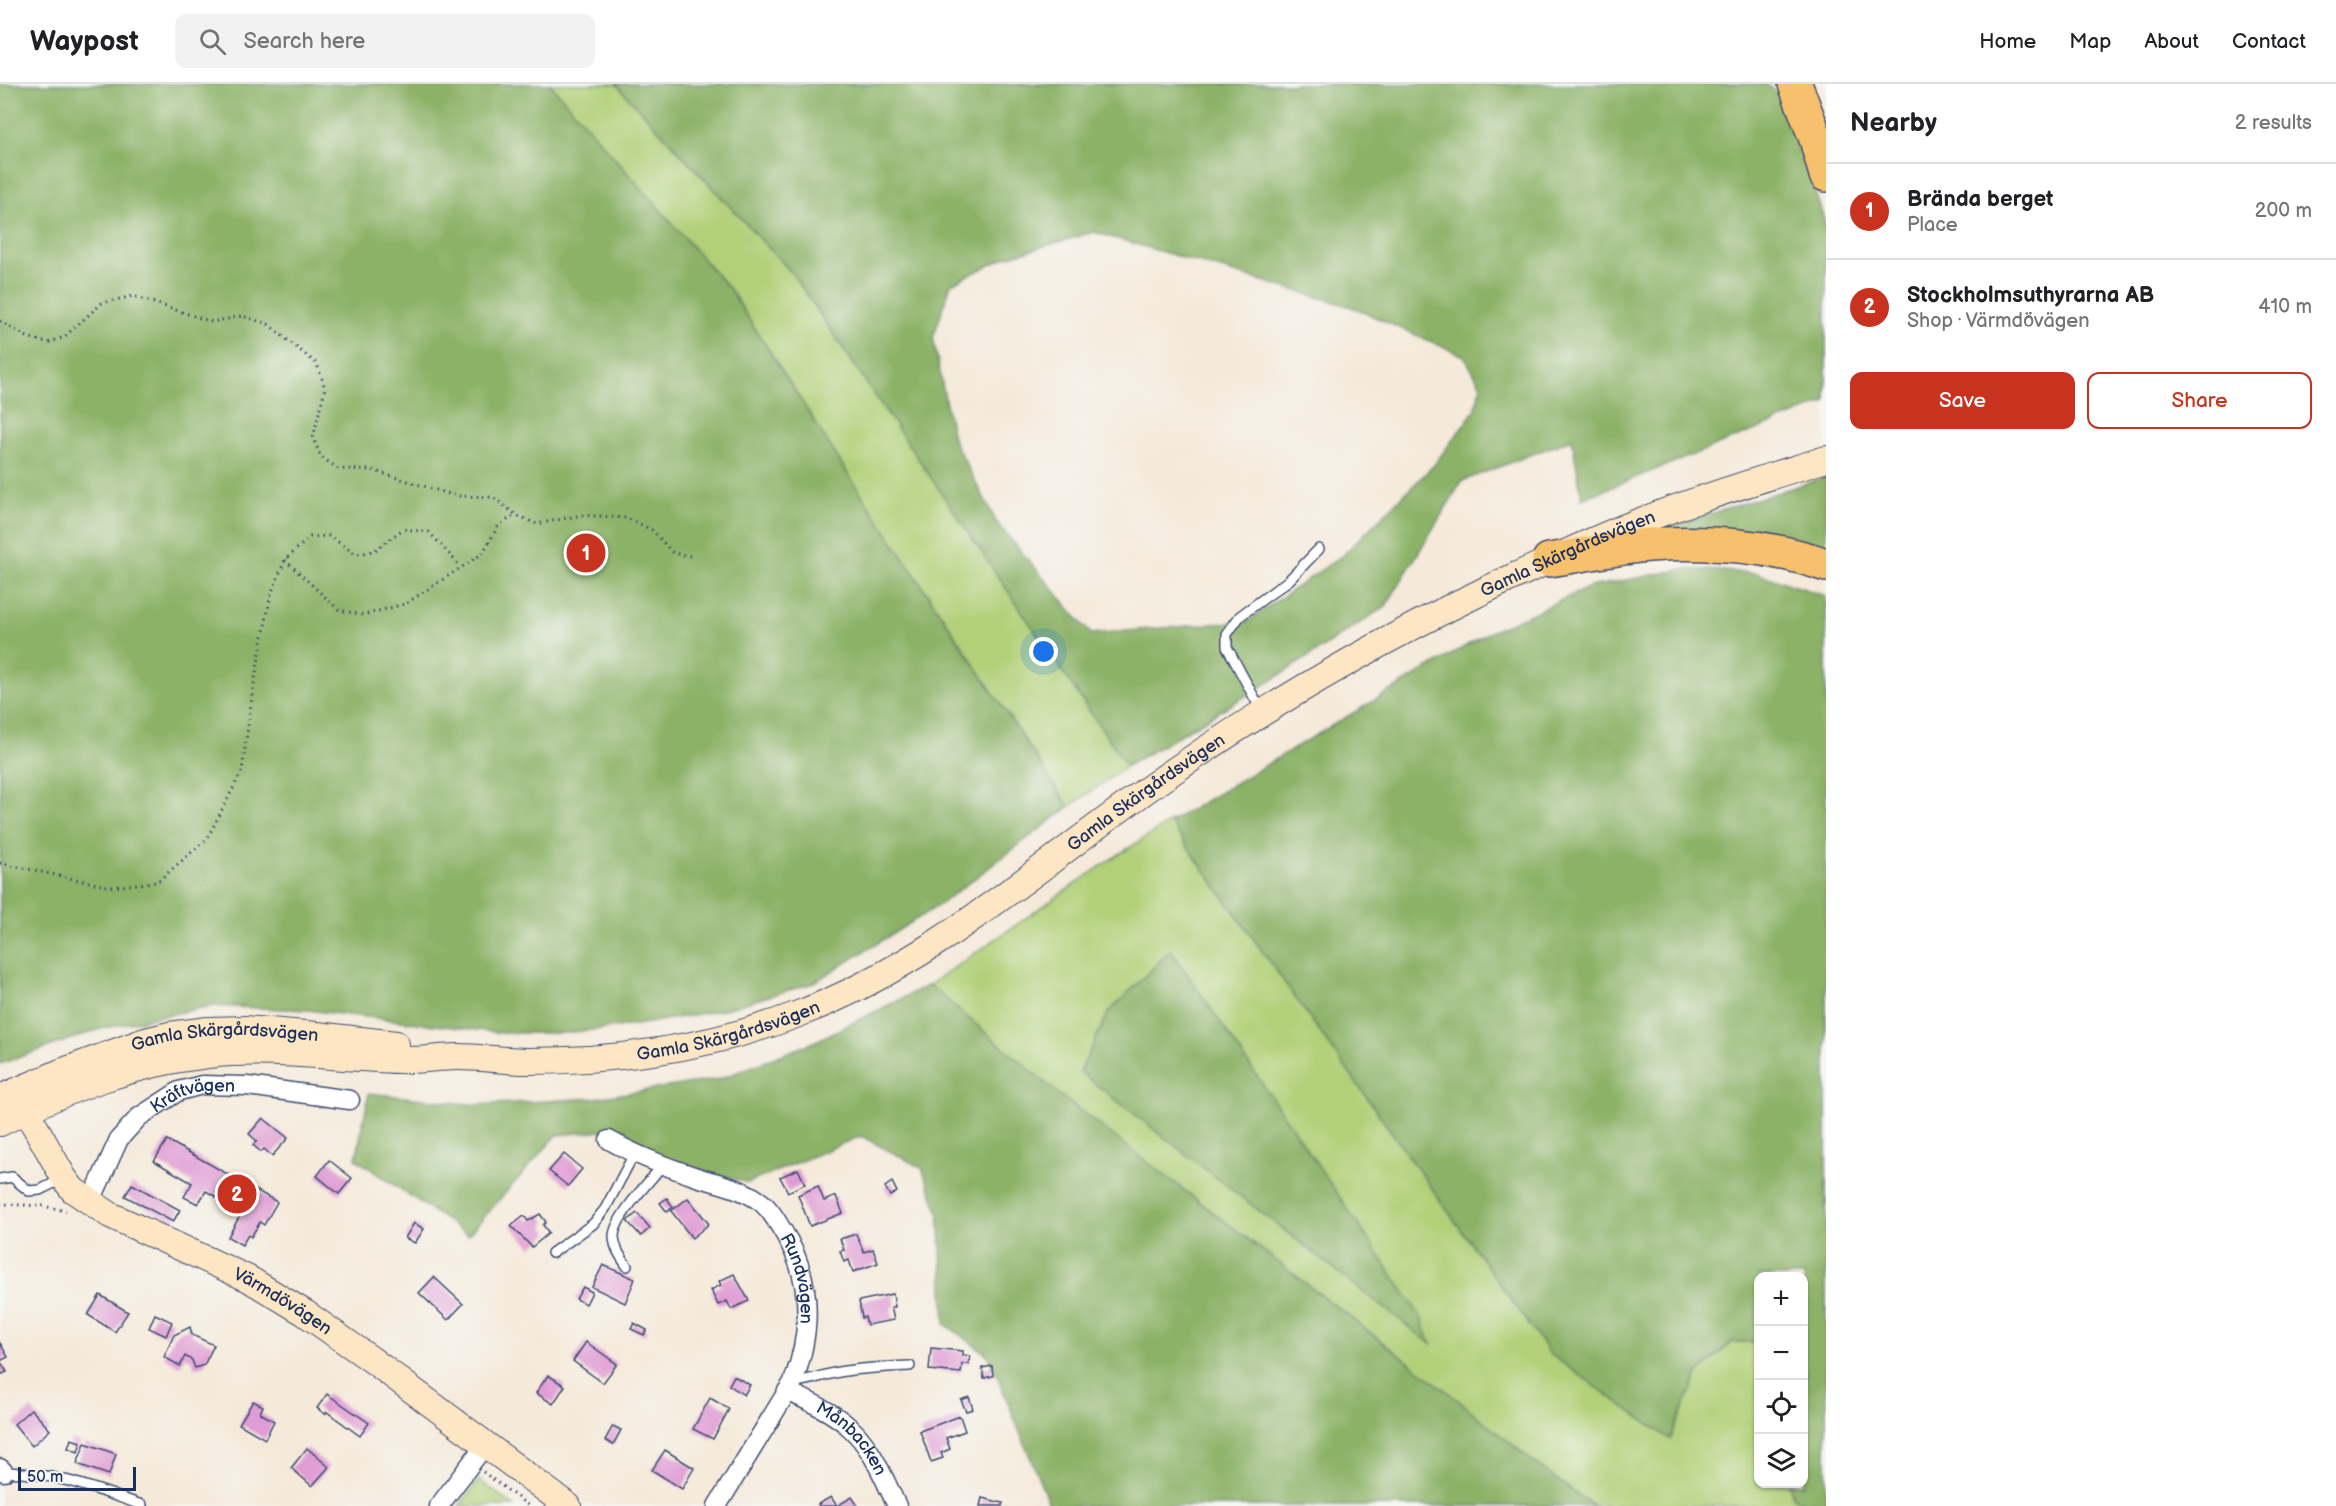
<!DOCTYPE html>
<html lang="en">
<head>
<meta charset="utf-8">
<style>
  :root { --surface:#fff; --page:#f2f2f2; --text:#202124; --muted:#757577; --line:#e0e0e0; --accent:#c8321e }
  body { margin:0; font-family:"Balsamiq Sans",sans-serif; background:var(--page); color:var(--text) }
  .controls { position:absolute; right:18px; bottom:18px; display:grid; overflow:hidden; border-radius:12px; box-shadow:0 2px 4px #0004 }
  .controls button { width:54px; height:54px; display:grid; place-items:center; padding:0; border:0; border-bottom:2px solid var(--line); background:var(--surface); color:var(--text); font:30px sans-serif }
  .scale { position:absolute; left:18px; bottom:15px; width:118px; box-sizing:border-box; padding-left:6px; border:3px solid #1b2f5e; border-top:0; font-size:16px; line-height:21px; white-space:nowrap; color:#1b2f5e; -webkit-text-stroke:4px #f6f6f2; paint-order:stroke }
  .you { position:absolute; left:1044px; top:568px; width:21px; height:21px; margin:-15px; border:4px solid #fff; border-radius:50%; background:#1a73e8; box-shadow:0 0 0 9px #1a73e833 }
  .badge { display:grid; place-items:center; width:39px; height:39px; border-radius:50%; background:var(--accent); color:#fff; font-size:20px; font-weight:700 }
  .pin { position:absolute; translate:-50% -50%; border:3px solid #fff; box-shadow:0 2px 6px #0006 }
  .list { margin:0; padding:0; list-style:none }
  h2 { display:flex; justify-content:space-between; align-items:center; height:78px; margin:0; padding:0 24px; font-size:26px }
  h2 small { font-size:20px; font-weight:400; color:var(--muted) }
  .list li { display:grid; grid-template-columns:39px 1fr auto; gap:18px; align-items:center; box-sizing:border-box; height:96px; padding:0 24px; border-top:2px solid var(--line) }
  .list b { display:block; font-size:22px; white-space:nowrap }
  .list p { margin:0; font-size:20px; white-space:nowrap; color:var(--muted) }
  .list em { font-size:20px; font-style:normal; color:var(--muted) }
  .actions { display:flex; gap:12px; padding:18px 24px }
  .actions a { flex:1; padding:14px 0; border:2px solid var(--accent); border-radius:12px; text-align:center; font-size:21px; color:var(--accent) }
  .actions .main { background:var(--accent); color:#fff }
  .icon { flex:none; width:33px; height:33px; fill:none; stroke:currentColor; stroke-width:2; stroke-linecap:round; stroke-linejoin:round }
  .map { position:relative; flex:none; width:1826px; height:1422px; overflow:hidden }
  header { display:flex; align-items:center; gap:36px; box-sizing:border-box; height:84px; padding:0 30px; background:var(--surface); border-bottom:2px solid var(--line) }
  header strong { font-size:28px }
  nav { display:flex; gap:33px; margin-inline-start:auto; font-size:21px }
  .search { width:420px; height:54px; background:var(--page); display:flex; align-items:center; gap:15px; box-sizing:border-box; padding:0 21px; border-radius:12px; color:var(--muted); font-size:22px }
  main { display:flex }
  aside { flex:1; background:var(--surface) }
  .map>svg:first-child { display:block }
  .green { fill:#b1d078; stroke:#66806b; stroke-width:1.5; fill-rule:evenodd }
  .forest { fill:#8cb268; stroke:#547063; stroke-width:1.5; fill-rule:evenodd }
  .building { fill:#e09cd4 }
  .lines { fill:none; stroke-linecap:round; stroke-linejoin:round }
  .service-casing { stroke:#3c4b71; stroke-width:12 }
  .minor-casing { stroke:#3c4b71; stroke-width:21 }
  .secondary-casing { stroke:#3c4b71; stroke-width:28 }
  .motorway-casing { stroke:#3c4b71; stroke-width:36 }
  .path { stroke:#3c4b71; stroke-width:3; stroke-dasharray:1.5 4.5; stroke-linecap:butt }
  .service { stroke:#fff; stroke-width:9 }
  .minor { stroke:#fff; stroke-width:18 }
  .secondary { stroke:#fce6c4; stroke-width:26 }
  .motorway { stroke:#f7c06c; stroke-width:33 }
  .labels { text-anchor:middle; stroke-width:4.5; stroke-linejoin:round; paint-order:stroke }
  .street-label { font-size:18px; fill:#1b2f5e; stroke:#f6f6f2 }
</style>
</head>
<body>
<header>
<strong>Waypost</strong>
<div class="search"><svg class="icon" aria-label="search" viewBox="0 0 24 24"><circle cx="10" cy="10" r="6"/><path d="M15 15l6 6"/></svg>Search here</div>
<nav><a>Home</a><a>Map</a><a>About</a><a>Contact</a></nav>
</header>
<main>
<div class="map">
<svg width="1826" height="1422" viewBox="0 0 1826 1422">
  <rect width="100%" height="100%" fill="#f6f6f2"/>
  <filter id="ink" filterUnits="userSpaceOnUse"><feTurbulence type="fractalNoise" baseFrequency=".0167" numOctaves="2"/><feDisplacementMap in="SourceGraphic" scale="12" xChannelSelector="R" yChannelSelector="G"/><feConvolveMatrix kernelMatrix="1 2 1 2 8 2 1 2 1" color-interpolation-filters="sRGB"/></filter>
  <filter id="wash" filterUnits="userSpaceOnUse"><feTurbulence type="fractalNoise" baseFrequency=".008" numOctaves="4" result="noise"/><feDisplacementMap in="SourceGraphic" scale="24" xChannelSelector="R" yChannelSelector="G"/><feGaussianBlur stdDeviation="1.35" result="paint"/><feColorMatrix in="noise" values="0 0 0 0 0 0 0 0 0 0 0 0 0 0 0 0 0 1.4 0 .05"/><feComposite in="paint" operator="in"/></filter>
  <g filter="url(#wash)">
    <rect width="100%" height="100%" fill="#f5eada"/>
    <!-- green -->
    <g class="green">
      <polygon points="550,0 616,0 792,189 1127,682 1069,723 846,387 731,207"/>
      <path d="M1170,738L1550,1270L1670,1355L1698,1290L1732,1258H1758V1400H1789L1794,1415L1813,1422H1594L1546,1388L1449,1309L1061,1012L929,901L1110,776ZM1171,866L1431,1259L1080,988L1108,929Z"/>
      <polygon points="479,1396 514,1422 459,1422"/>
    </g>
    <!-- forest -->
    <g class="forest">
      <polygon points="0,0 550,0 731,207 846,387 1069,723 938,822 813,899 722,926 636,941 565,949 503,949 307,926 211,922 100,945 0,980"/>
      <path d="M616,0H1766L1785,14L1826,142V318L1582,415L1572,355L1462,397L1386,522L1271,597L1127,682L792,189ZM1094,148L1352,223L1464,272L1481,302L1475,326L1434,381L1344,470L1248,537L1091,550L997,439L953,355L933,254L951,200L1006,173Z"/>
      <polygon points="1826,393 1826,466 1662,445"/>
      <path d="M1684,485L1756,489L1826,512V1420C1816,1422 1804,1419 1794,1415L1789,1400H1804V1302L1806,1291L1804,1288V1192H1758V1258H1732L1698,1290L1670,1355L1550,1270L1170,738L1486,550L1590,503Z"/>
      <polygon points="1171,866 1420,1231 1431,1260 1080,988 1108,929"/>
      <polygon points="929,901 1061,1012 1449,1309 1546,1388 1594,1422 1050,1422 989,1272 945,1240 939,1130 922,1084 861,1052 748,1099 664,1076 644,1065 624,1045 557,1051 468,1151 356,1075 369,1009 477,1021 595,1014 720,995 814,958"/>
    </g>
    <g id="blocks">
      <!-- building -->
      <g class="building">
        <polygon points="263,1034 288,1054 272,1072 264,1065 261,1068 253,1061 257,1057 249,1050"/>
        <polygon points="167,1056 277,1118 264,1141 260,1138 251,1153 248,1151 242,1161 228,1153 242,1128 206,1107 198,1120 184,1113 192,1099 154,1077"/>
        <polygon points="564,1070 582,1085 568,1102 549,1087"/>
        <polygon points="329,1076 352,1094 339,1110 317,1092"/>
        <polygon points="798,1085 805,1100 788,1108 780,1093"/>
        <polygon points="892,1098 897,1108 890,1112 885,1103"/>
        <polygon points="132,1100 180,1126 173,1138 125,1112"/>
        <polygon points="818,1102 824,1117 836,1112 843,1129 810,1142 798,1111"/>
        <polygon points="667,1114 673,1123 667,1128 660,1119"/>
        <polygon points="688,1114 709,1140 692,1154 671,1127"/>
        <polygon points="637,1129 650,1144 641,1152 627,1137"/>
        <polygon points="540,1130 546,1138 543,1141 549,1149 532,1163 511,1142 524,1132 528,1137"/>
        <polygon points="414,1139 424,1145 415,1159 405,1154"/>
        <polygon points="856,1150 864,1168 873,1165 878,1179 853,1188 849,1176 844,1178 840,1167 844,1166 840,1155"/>
        <polygon points="603,1181 635,1195 625,1219 592,1203"/>
        <polygon points="734,1190 749,1217 731,1225 727,1217 718,1221 711,1206 721,1201 719,1197"/>
        <polygon points="434,1193 463,1220 448,1236 419,1209"/>
        <polygon points="583,1203 592,1208 586,1220 576,1215"/>
        <polygon points="893,1210 895,1223 891,1223 894,1236 867,1241 865,1233 862,1234 859,1217"/>
        <polygon points="100,1211 128,1228 115,1248 88,1231"/>
        <polygon points="155,1230 172,1238 166,1252 149,1244"/>
        <polygon points="634,1239 647,1246 644,1251 631,1245"/>
        <polygon points="190,1243 192,1251 214,1261 204,1281 195,1284 192,1276 185,1272 180,1282 164,1273 174,1251"/>
        <polygon points="586,1258 617,1280 603,1299 573,1277"/>
        <polygon points="0,1259 8,1273 0,1277 7,1288 0,1291"/>
        <polygon points="931,1264 963,1267 963,1271 970,1272 969,1280 962,1280 961,1289 929,1286"/>
        <polygon points="992,1282 993,1292 984,1294 982,1284"/>
        <polygon points="548,1291 565,1302 553,1320 536,1309"/>
        <polygon points="734,1292 750,1301 744,1311 729,1301"/>
        <polygon points="327,1310 369,1339 360,1352 327,1328 325,1330 317,1324"/>
        <polygon points="969,1313 973,1325 966,1327 961,1316"/>
        <polygon points="710,1314 729,1325 713,1355 693,1345"/>
        <polygon points="253,1317 263,1322 260,1329 274,1337 265,1355 239,1340"/>
        <polygon points="31,1325 50,1346 32,1362 14,1340"/>
        <polygon points="960,1332 965,1347 946,1354 950,1365 941,1369 943,1374 931,1378 920,1347"/>
        <polygon points="613,1342 621,1346 613,1361 605,1356"/>
        <polygon points="71,1355 81,1358 78,1368 68,1364"/>
        <polygon points="85,1359 116,1370 109,1391 77,1380"/>
        <polygon points="307,1364 329,1383 312,1402 291,1384"/>
        <polygon points="665,1366 694,1384 682,1405 652,1386"/>
        <polygon points="831,1413 837,1422 852,1413 858,1422 819,1422 818,1420"/>
        <polygon points="982,1414 1003,1419 1002,1422 980,1422"/>
      </g>
    </g>
  </g>
  <g filter="url(#ink)">
    <use href="#blocks" fill-opacity="0" stroke="#3c4b71" stroke-width="1.5"/>
    <g class="lines">
      <!-- service casing -->
      <g class="service-casing">
        <g id="service">
          <polyline points="1261,626 1227,563 1227,550 1240,532 1289,496 1319,465"/>
          <polyline points="0,1095 12,1093 29,1107 40,1106 62,1095"/>
          <polyline points="552,1169 593,1140 605,1125 634,1070"/>
          <path d="M627,1182C621,1173 614,1164 614,1152C615,1133 649,1098 662,1082"/>
          <path d="M793,1298C809,1297 823,1291 839,1288C862,1284 886,1283 910,1282"/>
          <path d="M4,1388C57,1389 92,1404 142,1421"/>
        </g>
      </g>
      <!-- minor casing -->
      <g class="minor-casing">
        <g id="minor">
          <path id="s1" d="M609,1056C637,1072 664,1082 694,1092C714,1099 740,1103 758,1116C768,1122 775,1134 781,1144C813,1193 813,1245 793,1298L717,1422"/>
          <path id="s2" d="M90,1119L119,1055L139,1033L179,1007L202,1001L247,1002L350,1016"/>
          <path id="s3" d="M787,1307C808,1317 831,1327 848,1342C872,1362 884,1395 897,1422"/>
          <polyline points="0,1384 4,1388"/>
          <polyline points="439,1422 485,1361"/>
        </g>
      </g>
      <!-- secondary casing -->
      <g class="secondary-casing">
        <g id="secondary">
          <path id="s4" d="M19,1007L32,1037L64,1094L73,1106L110,1131L249,1195L305,1229L372,1276L568,1422"/>
          <path id="s5" d="M0,1014L61,988L145,957L169,951L208,946L246,945L317,951L396,960"/>
          <path id="s6" d="M0,1039C66,1006 134,979 208,971C271,964 335,974 398,976C418,977 438,973 458,973C481,973 505,977 528,977C618,977 708,964 793,932C938,879 1052,769 1178,684C1286,610 1399,546 1517,491C1560,472 1602,451 1646,435C1705,412 1766,394 1826,375"/>
        </g>
      </g>
      <!-- motorway casing -->
      <g class="motorway-casing">
        <g id="motorway">
          <polyline points="1795,0 1816,55 1826,91"/>
          <path d="M1549,476C1582,471 1616,464 1649,461C1708,457 1770,461 1826,481"/>
        </g>
      </g>
      <!-- path -->
      <g class="path">
        <polyline points="0,237 27,253 48,259 64,253 102,219 133,212 212,238 242,232 268,240 317,280 325,304 313,354 321,373 339,385 372,386 456,412 493,413 516,431 537,440 582,431 627,434 652,446 673,469 690,472"/>
        <polyline points="285,476 339,526 363,531 405,520 482,470 499,441 516,431"/>
        <polyline points="0,779 111,803 157,798 207,755 242,687 253,605 271,510 285,476 310,453 329,452 356,470 374,467 403,445 429,448 461,483"/>
        <polyline points="0,1120 43,1122 66,1127"/>
        <polyline points="483,1388 529,1422"/>
      </g>
      <!-- service -->
      <use href="#service" class="service"/>
      <!-- minor -->
      <use href="#minor" class="minor"/>
      <!-- secondary -->
      <use href="#secondary" class="secondary"/>
      <!-- motorway -->
      <use href="#motorway" class="motorway"/>
    </g>
  </g>
  <g class="labels">
    <!-- street labels -->
    <g class="street-label">
      <text dy="6" stroke="none"><textPath href="#s6" startOffset="1716">Gamla Skärgårdsvägen</textPath></text>
      <text dy="6" stroke="none"><textPath href="#s6" startOffset="1230">Gamla Skärgårdsvägen</textPath></text>
      <text dy="6" stroke="none"><textPath href="#s6" startOffset="744">Gamla Skärgårdsvägen</textPath></text>
      <text dy="6" stroke="none"><textPath href="#s5" startOffset="236">Gamla Skärgårdsvägen</textPath></text>
      <text dy="6" stroke="none"><textPath href="#s2" startOffset="160">Kräftvägen</textPath></text>
      <text dy="6" stroke="none"><textPath href="#s1" startOffset="252">Rundvägen</textPath></text>
      <text dy="6" stroke="none"><textPath href="#s4" startOffset="351">Värmdövägen</textPath></text>
      <text dy="6" stroke="none"><textPath href="#s3" startOffset="82">Månbacken</textPath></text>
    </g>
  </g>
</svg>
<div class="controls">
<button>+</button>
<button>−</button>
<button><svg class="icon" aria-label="locate" viewBox="0 0 24 24"><circle cx="12" cy="12" r="6"/><path d="M12 2v4M12 18v4M2 12h4M18 12h4"/></svg></button>
<button><svg class="icon" aria-label="layers" viewBox="0 0 24 24"><path d="M12 4l9 5-9 5-9-5zM3 14l9 5 9-5"/></svg></button>
</div>
<div class="scale">50 m</div>
<div class="you"></div>
<div class="pin badge" style="left:586px;top:469px">1</div>
<div class="pin badge" style="left:237px;top:1110px">2</div>
</div>
<aside>
<h2>Nearby<small>2 results</small></h2>
<ul class="list">
<li><span class="badge">1</span><div><b>Brända berget</b><p>Place</p></div><em>200 m</em></li>
<li><span class="badge">2</span><div><b>Stockholmsuthyrarna AB</b><p>Shop · Värmdövägen</p></div><em>410 m</em></li>
</ul>
<div class="actions"><a class="main">Save</a><a>Share</a></div>
</aside>
</main>
</body>
</html>
